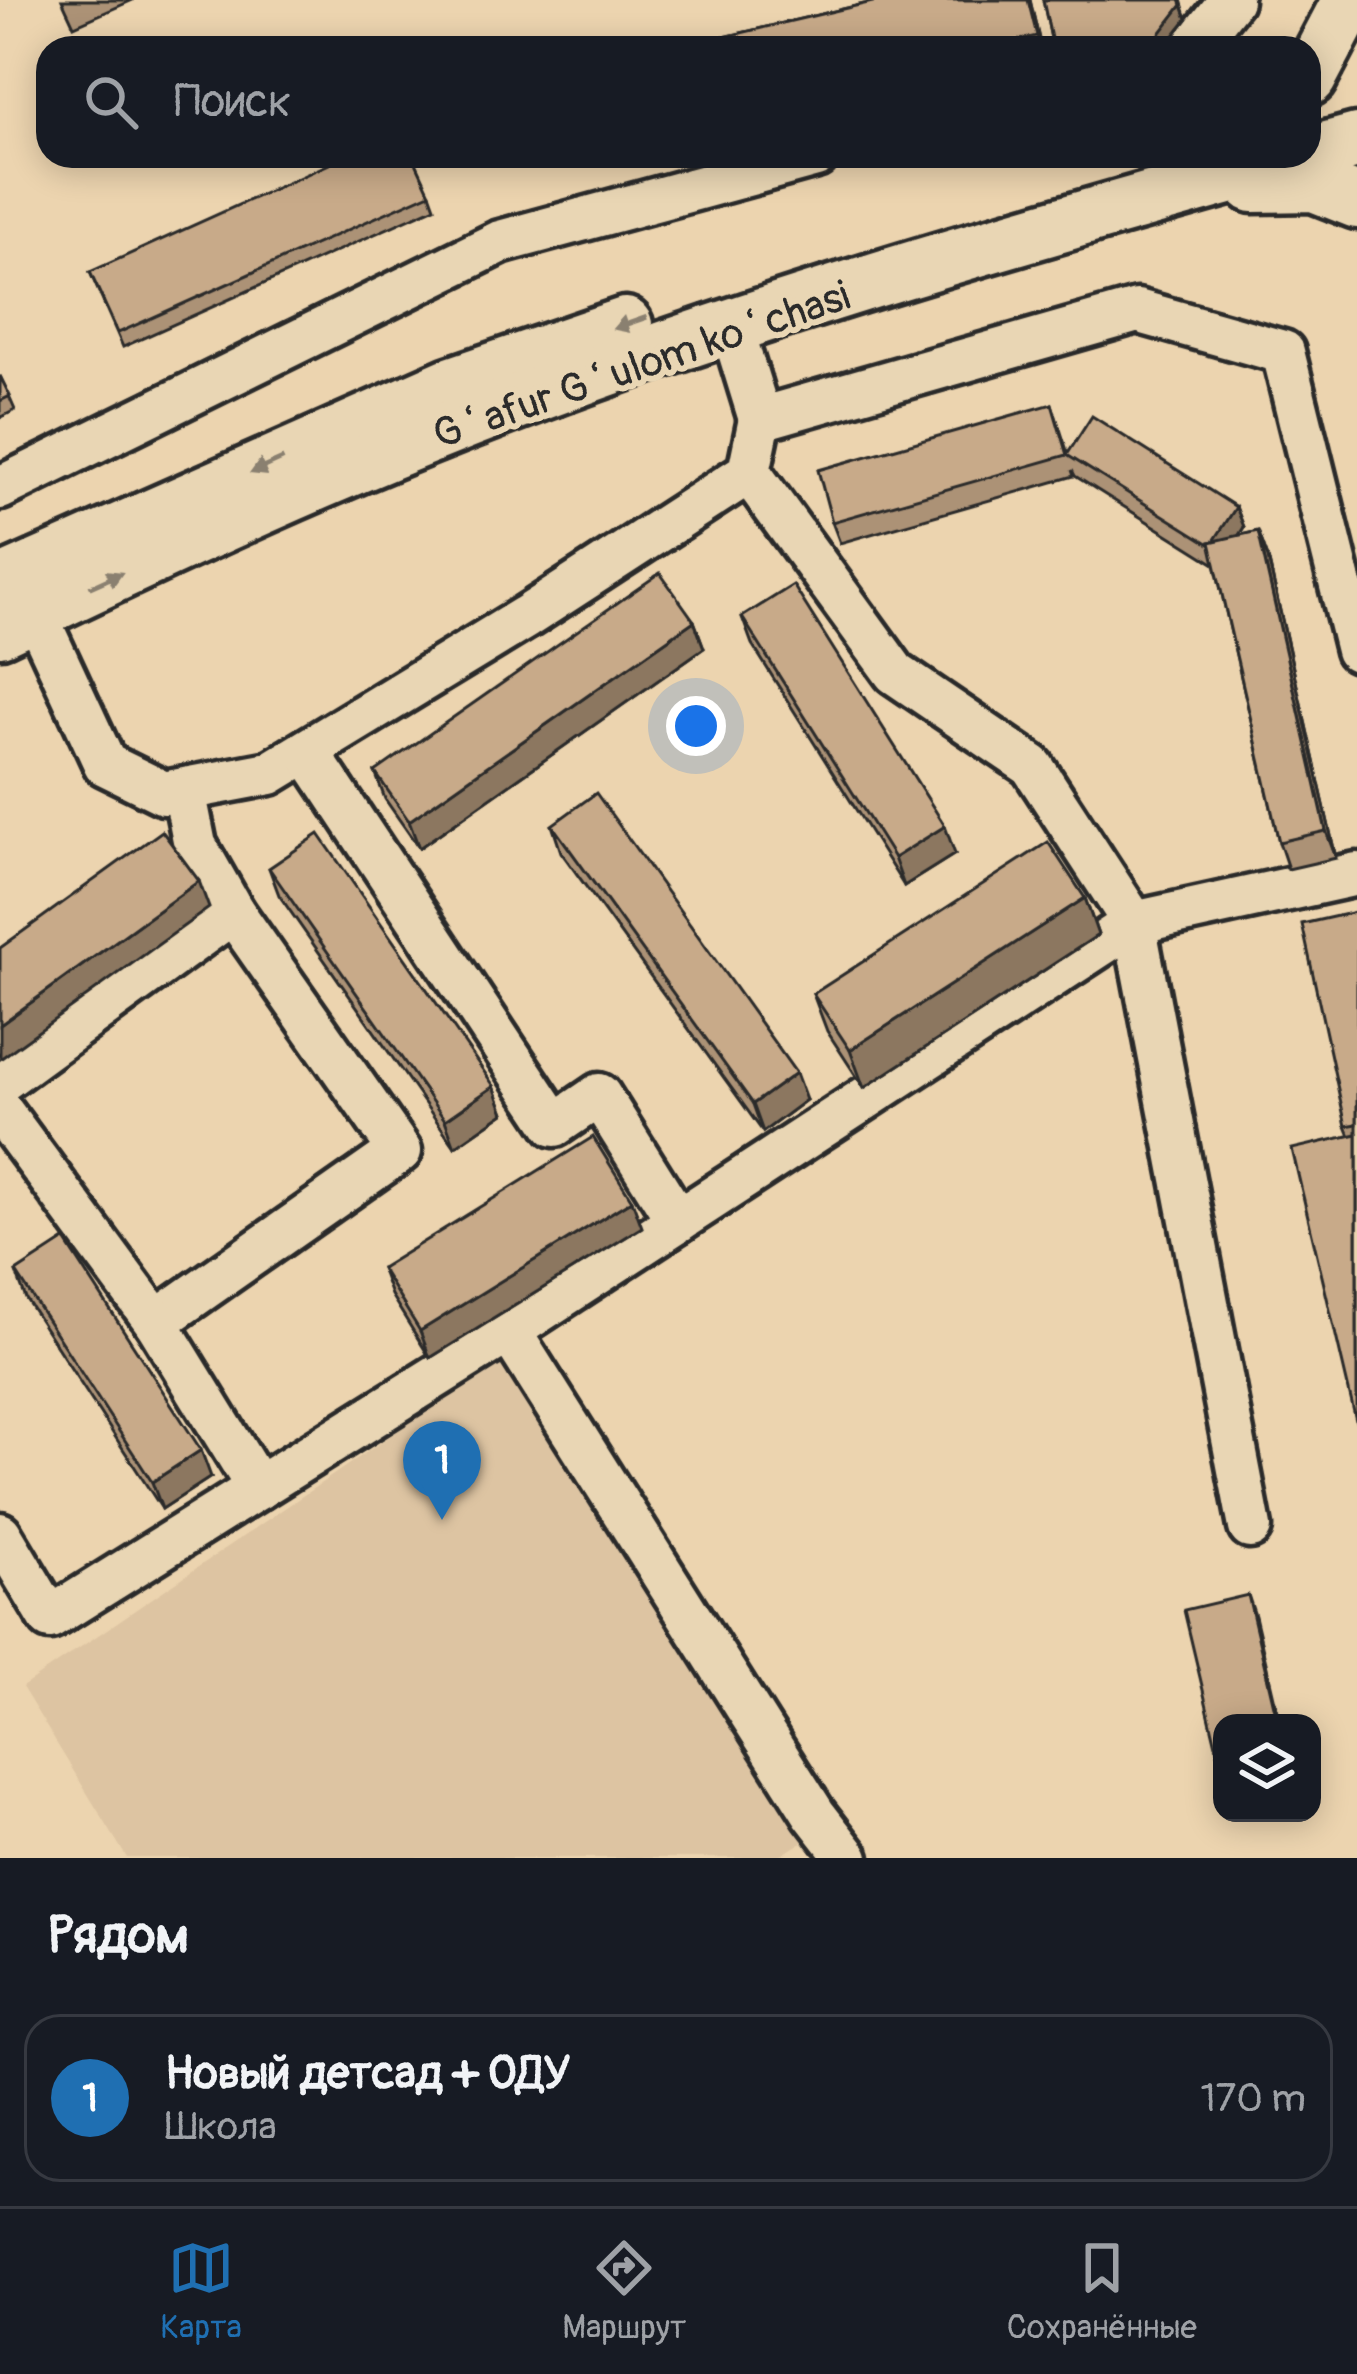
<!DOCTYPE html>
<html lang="ru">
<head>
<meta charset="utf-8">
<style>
  :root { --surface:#171b24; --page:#20242c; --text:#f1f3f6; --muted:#9ea1a6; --line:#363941; --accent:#1f6fb2 }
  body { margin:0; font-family:Pangolin,sans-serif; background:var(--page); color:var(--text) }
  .controls { position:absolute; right:36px; bottom:36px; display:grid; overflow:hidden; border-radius:24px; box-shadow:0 6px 30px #0003 }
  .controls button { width:108px; height:108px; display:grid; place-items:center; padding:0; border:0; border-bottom:3px solid var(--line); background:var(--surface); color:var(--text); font:60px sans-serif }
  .you { position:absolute; left:696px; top:726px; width:42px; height:42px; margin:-30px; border:9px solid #fff; border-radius:50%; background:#1a73e8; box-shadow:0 0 0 18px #1a73e833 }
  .badge { display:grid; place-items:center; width:78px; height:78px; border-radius:50%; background:var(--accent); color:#fff; font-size:39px; font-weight:700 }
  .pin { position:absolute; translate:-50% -99px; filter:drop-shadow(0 3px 6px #0008) }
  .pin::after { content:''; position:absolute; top:63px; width:42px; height:36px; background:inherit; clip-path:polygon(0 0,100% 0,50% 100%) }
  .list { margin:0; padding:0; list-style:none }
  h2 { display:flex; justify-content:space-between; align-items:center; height:156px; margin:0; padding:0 48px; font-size:51px }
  h2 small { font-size:39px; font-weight:400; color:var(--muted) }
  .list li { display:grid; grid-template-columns:78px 1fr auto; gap:36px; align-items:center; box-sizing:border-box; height:168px; margin:0 24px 24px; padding:0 24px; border:3px solid var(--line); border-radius:36px }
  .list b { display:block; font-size:45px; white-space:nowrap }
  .list p { margin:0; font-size:39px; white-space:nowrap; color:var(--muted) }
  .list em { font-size:39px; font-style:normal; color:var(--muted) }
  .icon { flex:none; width:66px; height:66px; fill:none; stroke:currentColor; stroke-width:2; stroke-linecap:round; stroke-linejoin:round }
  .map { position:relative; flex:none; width:1357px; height:1858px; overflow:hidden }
  .search { position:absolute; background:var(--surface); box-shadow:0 6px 30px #0003; left:36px; right:36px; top:36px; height:132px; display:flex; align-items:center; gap:30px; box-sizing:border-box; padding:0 42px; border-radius:36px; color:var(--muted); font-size:45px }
  .sheet { height:348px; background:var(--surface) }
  nav { display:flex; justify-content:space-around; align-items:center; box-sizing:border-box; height:168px; border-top:3px solid var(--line); background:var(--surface); font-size:33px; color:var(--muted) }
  nav a { display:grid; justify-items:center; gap:6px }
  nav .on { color:var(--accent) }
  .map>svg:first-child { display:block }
  .built { fill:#ddc4a2 }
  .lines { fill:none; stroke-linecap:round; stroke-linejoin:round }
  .minor-casing { stroke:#2b2b2b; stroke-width:51 }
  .major-casing { stroke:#2b2b2b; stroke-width:63 }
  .minor { stroke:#e9d6b4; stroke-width:42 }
  .major { stroke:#e9d6b4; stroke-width:54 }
  .wall { fill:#ac9276; stroke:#2b2b2b; stroke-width:3 }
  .shaded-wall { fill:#8c7760; stroke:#2b2b2b; stroke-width:3 }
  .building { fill:#c8aa89; stroke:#2b2b2b; stroke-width:3 }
  .oneway { fill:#8a8070 }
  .labels { text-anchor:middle; stroke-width:12; stroke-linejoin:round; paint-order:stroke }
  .street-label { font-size:42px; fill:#2b2b2b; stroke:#e9d6b4 }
</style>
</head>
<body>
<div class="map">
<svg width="1357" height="1858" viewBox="0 0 1357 1858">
  <rect width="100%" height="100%" fill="#ecd4af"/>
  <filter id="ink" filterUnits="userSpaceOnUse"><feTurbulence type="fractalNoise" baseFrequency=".00833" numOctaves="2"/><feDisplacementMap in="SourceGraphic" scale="24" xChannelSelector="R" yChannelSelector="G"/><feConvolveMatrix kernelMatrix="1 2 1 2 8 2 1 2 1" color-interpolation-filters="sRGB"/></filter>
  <g filter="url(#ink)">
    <!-- built -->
    <polygon class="built" points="512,1353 813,1835 777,1858 127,1858 22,1687"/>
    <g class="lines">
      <!-- minor casing -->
      <g class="minor-casing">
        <g id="minor">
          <polyline points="1193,48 1231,0"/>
          <polyline points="732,328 760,419 1137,311 1283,352 1357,650"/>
          <polyline points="749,472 895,673 1032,766 1134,923 1250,1527"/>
          <polyline points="0,488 500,242 816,156"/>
          <polyline points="35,613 105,764 164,793 270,773 526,617 749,472 760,419"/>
          <polyline points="307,751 555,1125 599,1095 678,1221"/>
          <polyline points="184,790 195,845 233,912"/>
          <polyline points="0,1082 233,912 400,1151 156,1322 258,1488"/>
          <polyline points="0,1110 156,1322"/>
          <polyline points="509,1331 1134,923 1357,874"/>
          <polyline points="0,1534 50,1618 509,1331 814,1814 848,1858"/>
        </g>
      </g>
      <!-- major casing -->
      <g class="major-casing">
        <g id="major">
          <polyline points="1309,78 1350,0"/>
          <polyline points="1309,154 1357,141"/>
          <polyline points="1253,185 1314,184 1357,201"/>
          <polyline points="0,584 450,385 625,325"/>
          <path d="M0,629C138,563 280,496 422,439C707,323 1008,239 1303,156"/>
        </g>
      </g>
      <!-- minor -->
      <use href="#minor" class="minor"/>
      <!-- major -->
      <use href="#major" class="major"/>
    </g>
    <!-- wall -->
    <g class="wall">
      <polygon points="62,0 133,0 74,26"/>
      <polygon points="881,0 1030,0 1041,48 677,48"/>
      <polygon points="1043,0 1181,0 1187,19 1164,48 1053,48"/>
      <polygon points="563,156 601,156 566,164"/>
      <polygon points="430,193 435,207 123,347 90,272"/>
      <polygon points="0,376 15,410 0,418"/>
      <polygon points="1052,404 1068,454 1236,507 1244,527 1238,536 1258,531 1268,558 1336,858 1288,869 1279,842 1215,564 1075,476 1072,470 1074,476 840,543 832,522"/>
      <polygon points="742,617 955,854 904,886 752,644"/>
      <polygon points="694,621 704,648 419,848 385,799 375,772"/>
      <polygon points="552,825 806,1100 763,1132 561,852"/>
      <polygon points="269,868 494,1086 504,1113 455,1147 279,895"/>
      <polygon points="1085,898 1098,935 864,1088 827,1031 813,994"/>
      <polygon points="1357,917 1357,1425 1350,1136 1346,1126"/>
      <polygon points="642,1227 430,1358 391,1295 381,1268"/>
      <polygon points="16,1272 211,1477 162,1509 26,1299"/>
    </g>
    <!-- shaded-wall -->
    <g class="shaded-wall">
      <polygon points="1028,0 1030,0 1041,48 1037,36"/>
      <polygon points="1180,0 1187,19 1164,48 1158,48 1155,40"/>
      <polygon points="1236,507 1244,527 1219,566 1211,545"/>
      <polygon points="1258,531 1268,558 1336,858 1326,831"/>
      <polygon points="694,621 704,648 419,848 409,821"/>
      <polygon points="945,826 955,854 904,886 894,858"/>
      <polygon points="199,881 209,908 0,1059 0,1025"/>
      <polygon points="1085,898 1098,935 864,1088 850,1050"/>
      <polygon points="796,1073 806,1100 763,1132 753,1104"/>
      <polygon points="494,1086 504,1113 455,1147 445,1120"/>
      <polygon points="632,1200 642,1227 430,1358 420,1331"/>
      <polygon points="201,1450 211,1477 162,1509 152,1482"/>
      <polygon points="1248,1595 1255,1616 1280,1723 1278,1723"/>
    </g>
    <!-- building -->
    <g class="building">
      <polygon points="881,0 1028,0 1037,36 986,48 677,48"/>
      <polygon points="1043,0 1180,0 1182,5 1155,40 1122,48 1053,48"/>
      <polygon points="347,156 413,156 430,193 118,333 90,272"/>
      <polygon points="0,376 10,396 0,401"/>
      <polygon points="1052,404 1067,455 832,522 818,470"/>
      <polygon points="1092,416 1236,507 1214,541 1210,542 1211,545 1067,455"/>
      <polygon points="1258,531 1326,831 1279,842 1210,542"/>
      <polygon points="660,573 694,621 409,821 375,772"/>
      <polygon points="793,585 945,826 894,858 742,617"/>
      <polygon points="596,793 796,1073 753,1104 552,825"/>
      <polygon points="162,831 199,881 0,1025 0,948"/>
      <polygon points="319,834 494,1086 445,1120 269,868"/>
      <polygon points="1048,842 1085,898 850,1050 813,994"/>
      <polygon points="1355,912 1357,920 1357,1124 1346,1126 1302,924"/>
      <polygon points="1357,1134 1357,1425 1292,1149"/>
      <polygon points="593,1137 632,1200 420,1331 381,1268"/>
      <polygon points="65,1240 201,1450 152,1482 16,1272"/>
      <polygon points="1248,1595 1278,1723 1222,1723 1222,1770 1184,1610"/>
    </g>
    <!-- one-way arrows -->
    <defs><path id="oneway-solid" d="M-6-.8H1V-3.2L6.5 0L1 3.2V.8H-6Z" transform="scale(3)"/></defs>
    <g class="oneway">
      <use href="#oneway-solid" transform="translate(630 323) rotate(161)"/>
      <use href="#oneway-solid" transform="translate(267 466) rotate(156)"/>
      <use href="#oneway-solid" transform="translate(106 580) rotate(-24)"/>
    </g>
  </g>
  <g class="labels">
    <!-- street labels -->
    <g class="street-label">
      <text transform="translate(641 364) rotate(-19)" y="15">Gʻafur Gʻulom koʻchasi</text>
    </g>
  </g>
</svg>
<div class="controls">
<button><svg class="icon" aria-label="layers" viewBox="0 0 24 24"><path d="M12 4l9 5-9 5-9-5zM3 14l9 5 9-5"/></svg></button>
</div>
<div class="you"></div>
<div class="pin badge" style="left:442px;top:1520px">1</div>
<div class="search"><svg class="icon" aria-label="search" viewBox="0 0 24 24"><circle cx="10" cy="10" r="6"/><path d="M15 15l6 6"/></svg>Поиск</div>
</div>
<section class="sheet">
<h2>Рядом<small></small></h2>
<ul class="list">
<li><span class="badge">1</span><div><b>Новый детсад + ОДУ</b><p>Школа</p></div><em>170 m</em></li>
</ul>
</section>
<nav>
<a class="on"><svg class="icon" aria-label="map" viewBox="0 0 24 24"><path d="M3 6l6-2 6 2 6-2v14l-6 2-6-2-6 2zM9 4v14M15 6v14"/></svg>Карта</a>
<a><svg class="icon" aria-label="directions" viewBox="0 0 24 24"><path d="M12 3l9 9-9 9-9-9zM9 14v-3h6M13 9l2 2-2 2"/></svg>Маршрут</a>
<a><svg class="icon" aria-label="saved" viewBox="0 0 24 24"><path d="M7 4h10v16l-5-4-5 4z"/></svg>Сохранённые</a>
</nav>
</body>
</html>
